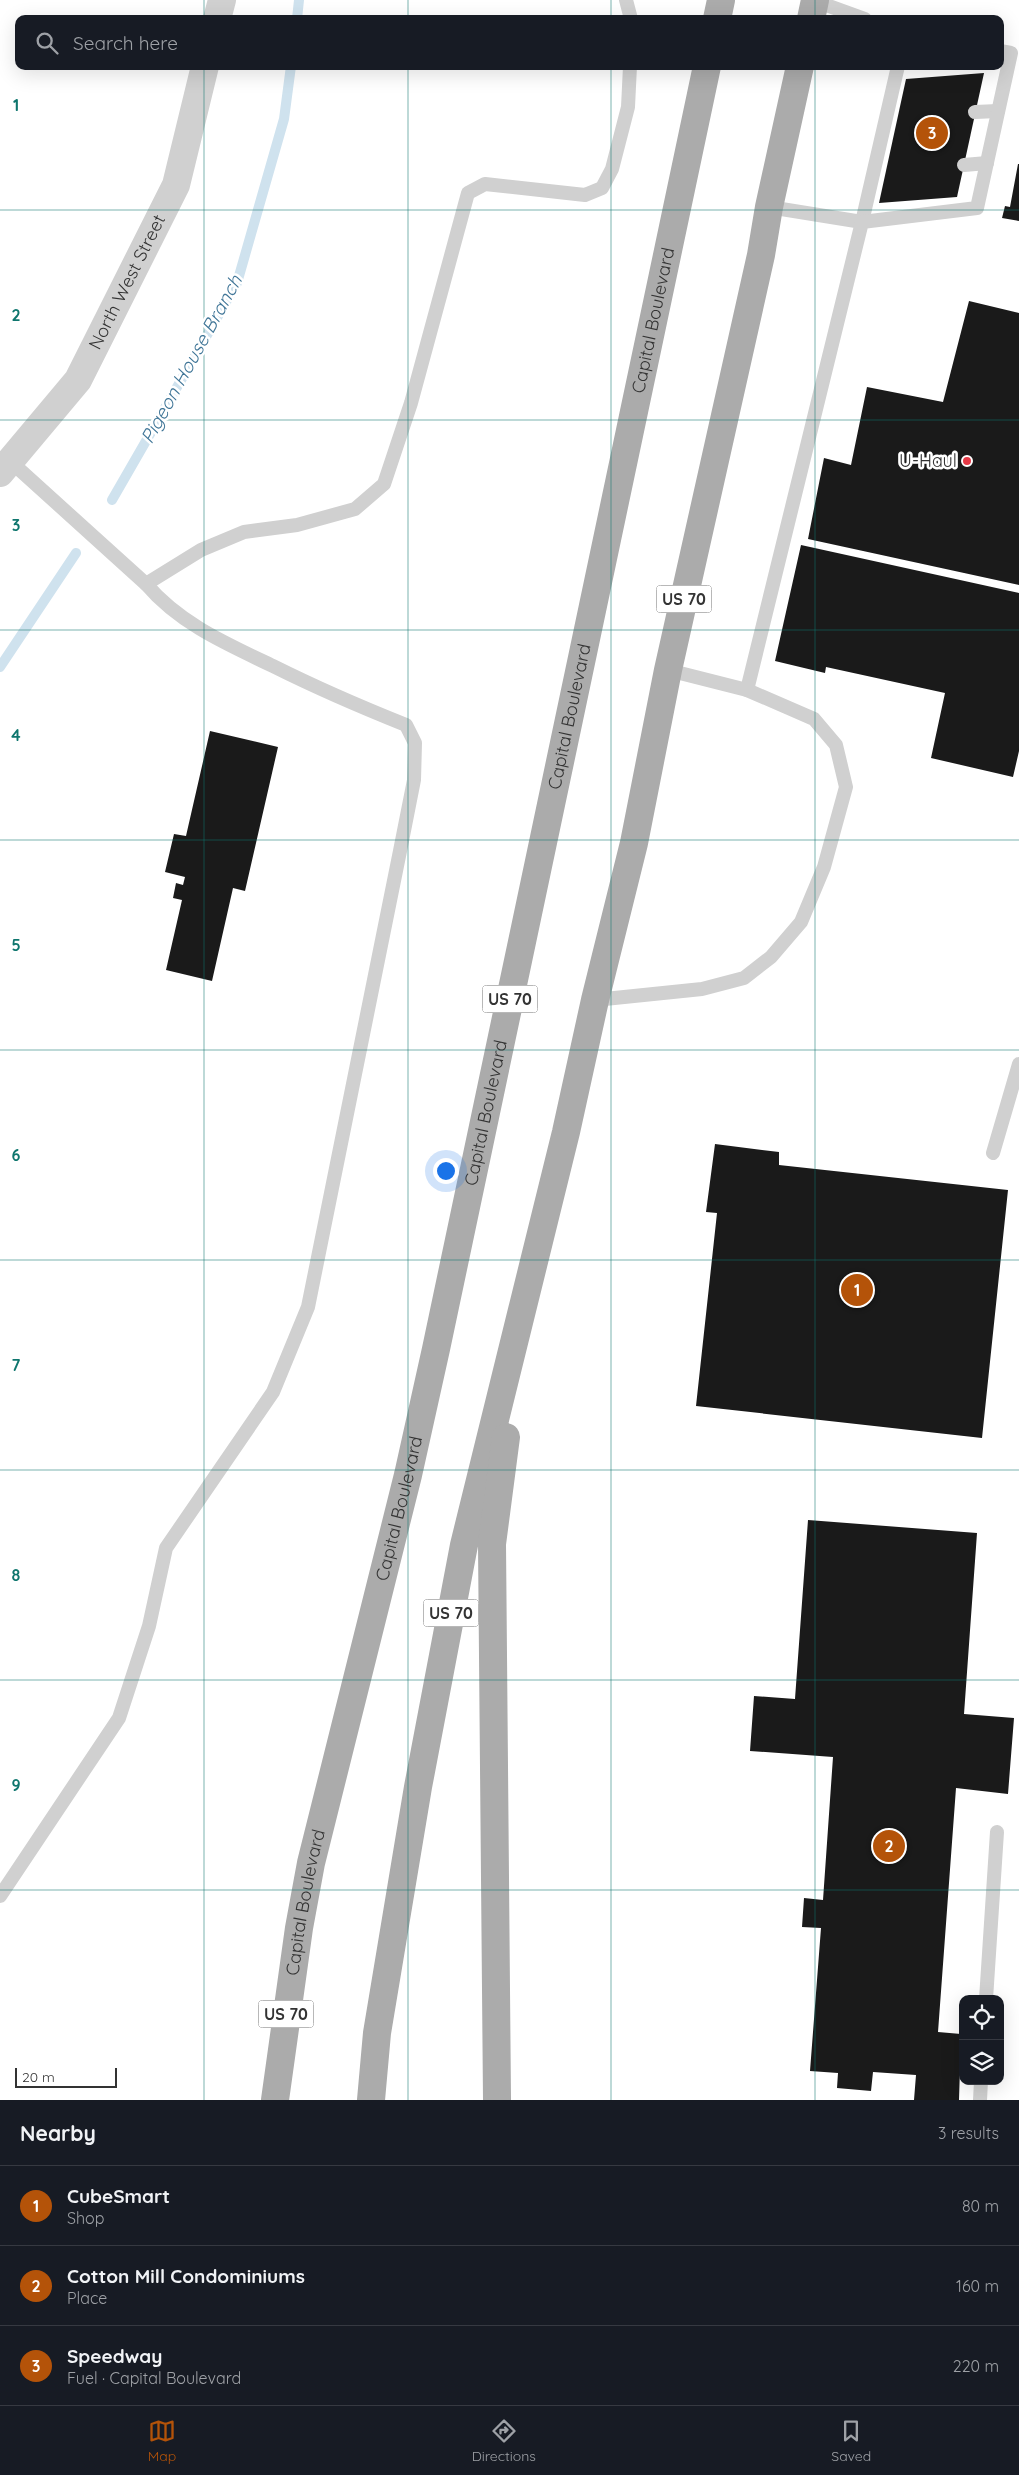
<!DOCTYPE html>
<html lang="en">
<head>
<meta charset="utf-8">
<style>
  :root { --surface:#171b24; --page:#242831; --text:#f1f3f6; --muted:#9ea1a6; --line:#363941; --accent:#b45309 }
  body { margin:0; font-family:Quicksand,sans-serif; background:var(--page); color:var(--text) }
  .controls { position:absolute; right:15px; bottom:15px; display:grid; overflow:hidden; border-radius:10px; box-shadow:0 5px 20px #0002 }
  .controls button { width:45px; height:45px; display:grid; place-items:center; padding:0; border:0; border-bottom:1px solid var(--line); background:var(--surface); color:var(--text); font:25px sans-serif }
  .scale { position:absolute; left:15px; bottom:12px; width:102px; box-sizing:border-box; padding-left:5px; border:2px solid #333; border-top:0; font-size:14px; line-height:18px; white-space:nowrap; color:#333; -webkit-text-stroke:4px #fff; paint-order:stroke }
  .you { position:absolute; left:445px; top:1170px; width:18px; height:18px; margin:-12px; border:4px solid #fff; border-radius:50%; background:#1a73e8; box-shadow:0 0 0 8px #1a73e833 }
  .badge { display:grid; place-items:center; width:32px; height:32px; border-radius:50%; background:var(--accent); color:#fff; font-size:16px; font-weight:700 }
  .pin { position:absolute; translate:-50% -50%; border:2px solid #fff; box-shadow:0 1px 5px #0006 }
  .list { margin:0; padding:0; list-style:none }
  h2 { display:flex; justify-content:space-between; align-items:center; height:65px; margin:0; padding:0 20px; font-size:21px }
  h2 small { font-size:16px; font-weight:400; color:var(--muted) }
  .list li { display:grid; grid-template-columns:32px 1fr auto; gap:15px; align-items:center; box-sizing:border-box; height:80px; padding:0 20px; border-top:1px solid var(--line) }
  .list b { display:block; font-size:19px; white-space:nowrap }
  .list p { margin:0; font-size:16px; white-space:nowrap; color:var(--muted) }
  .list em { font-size:16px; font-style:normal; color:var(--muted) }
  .icon { flex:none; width:28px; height:28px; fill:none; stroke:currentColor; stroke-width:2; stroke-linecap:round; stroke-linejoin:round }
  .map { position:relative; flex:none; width:1019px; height:2100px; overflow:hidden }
  .search { position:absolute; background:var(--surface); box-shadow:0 5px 20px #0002; left:15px; right:15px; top:15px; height:55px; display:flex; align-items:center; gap:12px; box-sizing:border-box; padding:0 18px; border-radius:10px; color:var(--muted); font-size:19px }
  .sheet { height:305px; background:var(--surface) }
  nav { display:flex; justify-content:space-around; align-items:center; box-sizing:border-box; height:70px; border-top:1px solid var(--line); background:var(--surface); font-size:14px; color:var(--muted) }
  nav a { display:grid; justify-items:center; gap:2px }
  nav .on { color:var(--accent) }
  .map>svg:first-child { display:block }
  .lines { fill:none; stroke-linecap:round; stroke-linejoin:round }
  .stream { stroke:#cfe2ee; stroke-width:10 }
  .building { fill:#1a1a1a }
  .service { stroke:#d0d0d0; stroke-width:14 }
  .tertiary { stroke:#d0d0d0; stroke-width:28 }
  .primary { stroke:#ababab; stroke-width:28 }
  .grid { fill:none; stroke:#0f766e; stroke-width:1; stroke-opacity:0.55 }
  .poi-dot { fill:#e63946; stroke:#fff; stroke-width:2 }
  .labels { text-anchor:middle; stroke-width:5; stroke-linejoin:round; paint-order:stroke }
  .shield { fill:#fff; stroke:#707070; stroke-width:1 }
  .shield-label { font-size:16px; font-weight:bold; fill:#333 }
  .street-label { font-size:18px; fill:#333; stroke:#fff }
  .poi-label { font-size:18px; fill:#333; stroke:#fff; text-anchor:end }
  .water-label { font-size:19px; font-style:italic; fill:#3f7597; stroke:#fff }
  .grid-label { font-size:16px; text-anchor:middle; font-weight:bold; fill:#0f766e; stroke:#fff; stroke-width:5; stroke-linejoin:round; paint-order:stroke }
</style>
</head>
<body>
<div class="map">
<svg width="1019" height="2100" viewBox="0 0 1019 2100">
  <rect width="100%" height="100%" fill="#fff"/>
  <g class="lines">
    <!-- stream -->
    <g class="stream">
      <polyline points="297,19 299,0"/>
      <polyline points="112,500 237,283 284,119 291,66"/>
      <polyline points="0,667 76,553"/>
    </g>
  </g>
  <!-- building -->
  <g class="building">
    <polygon points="984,73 957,197 879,203 906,79"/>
    <polygon points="1018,164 1019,164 1019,221 1002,218 1005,206 1010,207"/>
    <polygon points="969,301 1019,313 1019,585 808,539 824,458 851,465 867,387 943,402"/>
    <polygon points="801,545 1019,593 1019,751 1013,777 931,758 945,693 826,667 825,673 775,661"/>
    <polygon points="210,731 278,747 245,891 233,888 212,981 166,970 182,900 173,898 176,883 183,885 185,877 165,872 174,834 186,836"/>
    <polygon points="715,1144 779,1152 779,1165 1008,1190 982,1438 696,1406 717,1213 706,1212"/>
    <polygon points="808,1520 977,1533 964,1714 1014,1718 1008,1794 956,1788 938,2032 961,2034 959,2100 914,2100 916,2075 873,2072 871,2091 837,2088 838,2073 810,2071 821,1928 802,1927 804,1898 823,1900 833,1757 750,1751 754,1696 795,1699"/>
  </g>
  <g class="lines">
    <!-- service -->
    <g class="service">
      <polyline points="626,0 631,19"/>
      <polyline points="815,1 865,19"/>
      <polyline points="975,112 998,111"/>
      <polyline points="964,165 987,163"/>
      <polyline points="769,207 862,222 898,66"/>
      <polyline points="146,584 201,550 244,532 297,525 355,509 384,484 411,403 468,193 485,184 585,195 602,188 612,169 628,107 630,66"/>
      <polyline points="747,690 862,222 977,208 1011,53 1000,51"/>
      <polyline points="595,1000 702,989 744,978 771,957 801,922 824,867 846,787 836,745 814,719 747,690 668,670"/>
      <polyline points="993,1153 1019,1064"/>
      <path d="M0,1896L119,1718L149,1626L166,1548L273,1392L308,1307L400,851L414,780L415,743L406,725C361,707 317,688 273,666C227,644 180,624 146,584L10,461"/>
      <polyline points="986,1999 997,1832"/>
      <polyline points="980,2100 981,2081"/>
    </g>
    <!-- tertiary -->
    <g class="tertiary">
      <polyline points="217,19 222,0"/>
      <path id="s1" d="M0,473L78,380L176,185L205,66"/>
    </g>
    <!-- primary -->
    <g class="primary">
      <polyline points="717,19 721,0"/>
      <polyline points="811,19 815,0"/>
      <path id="s2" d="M275,2100L299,1928L311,1863L408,1475L436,1349L707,66"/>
      <polyline points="371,2100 377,2033 418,1787 464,1545 566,1132 595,1000 634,843 668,670 761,255 769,207 800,66"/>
      <polyline points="497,2100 492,1544 506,1437"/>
    </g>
  </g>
  <!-- grid -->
  <path class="grid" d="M204,0V19M408,0V19M611,0V19M815,0V19M204,66V2100M408,66V2100M611,66V2100M815,66V2100M0,210H1019M0,420H1019M0,630H1019M0,840H1019M0,1050H1019M0,1260H1019M0,1470H1019M0,1680H1019M0,1890H1019"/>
  <!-- markers -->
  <circle class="poi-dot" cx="967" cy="461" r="5"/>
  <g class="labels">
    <!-- shield labels -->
    <g class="shield">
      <rect x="656.5" y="585.5" width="55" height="27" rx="4"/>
      <rect x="482.5" y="985.5" width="55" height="27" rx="4"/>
      <rect x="423.5" y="1599.5" width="55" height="27" rx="4"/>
      <rect x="258.5" y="2000.5" width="55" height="27" rx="4"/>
    </g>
    <g class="shield-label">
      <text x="684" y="605">US 70</text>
      <text x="510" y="1005">US 70</text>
      <text x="451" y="1619">US 70</text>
      <text x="286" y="2020">US 70</text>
    </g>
    <!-- street labels -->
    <g class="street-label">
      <text dy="6" stroke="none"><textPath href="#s1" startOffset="231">North West Street</textPath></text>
      <text dy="6" stroke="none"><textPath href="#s2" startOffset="1820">Capital Boulevard</textPath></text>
      <text dy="6" stroke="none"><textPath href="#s2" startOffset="1415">Capital Boulevard</textPath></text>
      <text dy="6" stroke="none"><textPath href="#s2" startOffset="1010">Capital Boulevard</textPath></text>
      <text dy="6" stroke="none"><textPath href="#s2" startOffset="605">Capital Boulevard</textPath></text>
      <text dy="6" stroke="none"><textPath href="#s2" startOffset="200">Capital Boulevard</textPath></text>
    </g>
    <!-- poi labels -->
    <g class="poi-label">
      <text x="957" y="467">U-Haul</text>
    </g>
    <!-- water labels -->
    <g class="water-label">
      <text transform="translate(191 359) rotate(-61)" y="7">Pigeon House Branch</text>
    </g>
  </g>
  <g class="grid-label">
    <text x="16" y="111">1</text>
    <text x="16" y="321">2</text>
    <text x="16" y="531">3</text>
    <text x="16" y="741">4</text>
    <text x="16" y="951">5</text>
    <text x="16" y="1161">6</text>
    <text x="16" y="1371">7</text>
    <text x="16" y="1581">8</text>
    <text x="16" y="1791">9</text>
  </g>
</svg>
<div class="controls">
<button><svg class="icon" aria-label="locate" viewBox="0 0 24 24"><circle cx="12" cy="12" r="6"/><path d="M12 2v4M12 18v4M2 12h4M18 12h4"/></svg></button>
<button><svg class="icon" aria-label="layers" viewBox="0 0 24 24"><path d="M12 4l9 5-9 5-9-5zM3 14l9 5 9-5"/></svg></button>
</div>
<div class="scale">20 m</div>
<div class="you"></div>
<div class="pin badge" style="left:857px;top:1290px">1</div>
<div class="pin badge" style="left:889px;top:1846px">2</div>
<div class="pin badge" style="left:932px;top:133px">3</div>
<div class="search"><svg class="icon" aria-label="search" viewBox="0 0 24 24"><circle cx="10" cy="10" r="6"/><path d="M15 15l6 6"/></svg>Search here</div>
</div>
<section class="sheet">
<h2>Nearby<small>3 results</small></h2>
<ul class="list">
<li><span class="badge">1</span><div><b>CubeSmart</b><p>Shop</p></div><em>80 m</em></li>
<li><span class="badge">2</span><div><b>Cotton Mill Condominiums</b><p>Place</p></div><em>160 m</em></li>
<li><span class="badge">3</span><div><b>Speedway</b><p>Fuel · Capital Boulevard</p></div><em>220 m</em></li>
</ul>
</section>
<nav>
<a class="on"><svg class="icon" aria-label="map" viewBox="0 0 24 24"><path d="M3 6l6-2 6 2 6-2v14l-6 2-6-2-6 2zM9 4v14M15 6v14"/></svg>Map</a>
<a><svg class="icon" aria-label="directions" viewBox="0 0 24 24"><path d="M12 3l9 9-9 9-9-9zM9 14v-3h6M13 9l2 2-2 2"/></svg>Directions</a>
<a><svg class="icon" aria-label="saved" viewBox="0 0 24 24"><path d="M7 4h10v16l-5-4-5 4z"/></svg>Saved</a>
</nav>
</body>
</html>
